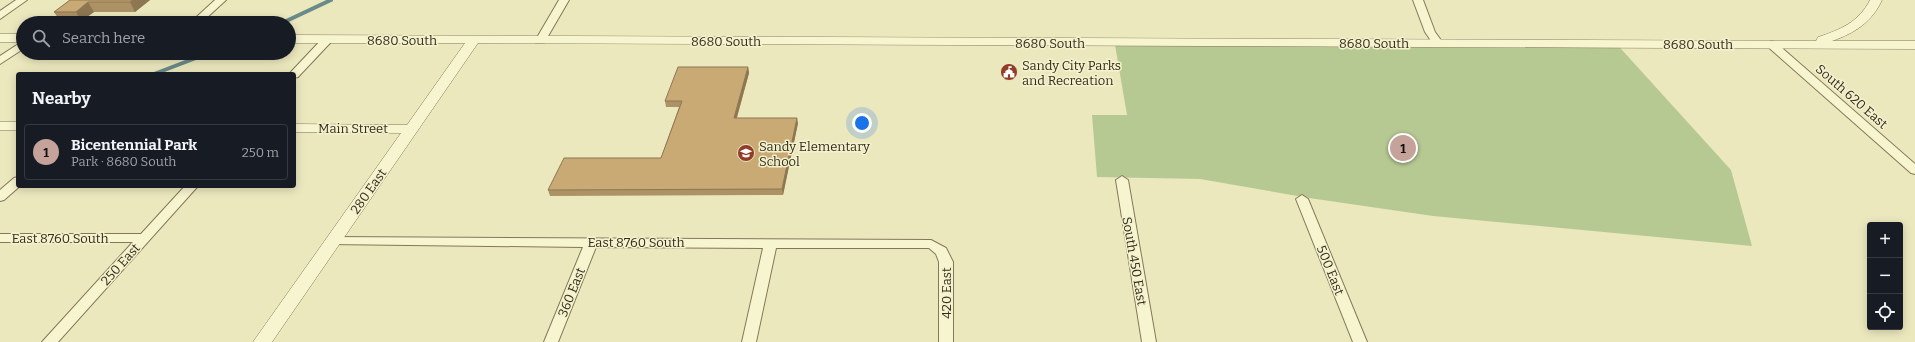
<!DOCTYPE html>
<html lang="en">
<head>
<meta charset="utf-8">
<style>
  :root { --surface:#171b24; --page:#242831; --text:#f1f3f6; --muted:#9ea1a6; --line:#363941; --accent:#c5a29a }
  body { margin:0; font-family:Bitter,serif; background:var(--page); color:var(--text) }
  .controls { position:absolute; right:12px; bottom:12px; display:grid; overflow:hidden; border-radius:4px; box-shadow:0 2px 10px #0003 }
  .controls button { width:36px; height:36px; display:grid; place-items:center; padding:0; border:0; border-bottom:1px solid var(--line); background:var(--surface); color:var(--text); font:20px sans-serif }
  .you { position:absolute; left:862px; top:123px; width:14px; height:14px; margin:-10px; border:3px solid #fff; border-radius:50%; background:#1a73e8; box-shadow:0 0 0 6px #1a73e833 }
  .badge { display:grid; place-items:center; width:26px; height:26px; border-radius:50%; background:var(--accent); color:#111; font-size:13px; font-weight:700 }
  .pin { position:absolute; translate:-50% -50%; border:2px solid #fff; box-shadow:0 1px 4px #0006 }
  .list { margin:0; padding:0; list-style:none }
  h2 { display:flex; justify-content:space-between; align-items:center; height:52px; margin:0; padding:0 16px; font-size:17px }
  h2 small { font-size:13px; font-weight:400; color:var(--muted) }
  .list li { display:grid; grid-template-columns:26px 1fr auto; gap:12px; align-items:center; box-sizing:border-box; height:56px; margin:0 8px 8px; padding:0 8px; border:1px solid var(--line); border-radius:4px }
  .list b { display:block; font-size:15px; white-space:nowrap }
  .list p { margin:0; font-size:13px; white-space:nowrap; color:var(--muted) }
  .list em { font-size:13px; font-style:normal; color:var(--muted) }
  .icon { flex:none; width:22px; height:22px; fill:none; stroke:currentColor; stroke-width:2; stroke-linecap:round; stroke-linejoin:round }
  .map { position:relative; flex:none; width:1915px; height:342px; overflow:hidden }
  .search { position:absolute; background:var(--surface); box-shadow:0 2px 10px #0003; left:16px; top:16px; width:280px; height:44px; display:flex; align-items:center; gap:10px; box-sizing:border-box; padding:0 14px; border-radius:22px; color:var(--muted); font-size:15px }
  .panel { position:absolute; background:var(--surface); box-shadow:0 2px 10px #0003; left:16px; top:72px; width:280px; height:116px; border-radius:4px }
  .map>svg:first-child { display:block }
  .green { fill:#b7c993 }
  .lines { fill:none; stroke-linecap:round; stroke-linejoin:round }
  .stream { stroke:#698b89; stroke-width:4 }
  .minor-casing { stroke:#837857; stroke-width:2 }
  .tertiary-casing { stroke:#837857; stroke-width:1 }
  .minor { fill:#f7f4d0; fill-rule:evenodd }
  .tertiary { fill:#f7f4d0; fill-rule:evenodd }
  .wall { fill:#ad9265 }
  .shaded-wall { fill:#8d7752 }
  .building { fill:#c9aa75; stroke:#8d7752 }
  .labels { text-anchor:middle; stroke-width:3; stroke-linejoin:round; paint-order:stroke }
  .street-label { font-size:13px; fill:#332c1c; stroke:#f4f1cd }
  .poi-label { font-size:13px; fill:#332c1c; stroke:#f4f1cd; text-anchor:start }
</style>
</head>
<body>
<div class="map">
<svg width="1915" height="342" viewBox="0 0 1915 342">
  <rect width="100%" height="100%" fill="#ece8be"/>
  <!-- green -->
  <polygon class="green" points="1114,39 1613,40 1731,170 1752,246 1433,216 1309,198 1200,179 1097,177 1092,115 1127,115"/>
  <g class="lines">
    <!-- stream -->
    <g class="stream">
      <polyline points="282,23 331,0"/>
      <polyline points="154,74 209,53"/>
    </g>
    <!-- minor casing -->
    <g class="minor-casing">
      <g id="minor">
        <polygon points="16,0 27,0 0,19 0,11"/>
        <polygon points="215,0 226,0 201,23 190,23"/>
        <polygon points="559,0 569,0 544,43 536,43 535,41"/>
        <polygon points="1413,0 1423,0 1435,32 1443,43 1442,45 1434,45 1425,32"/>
        <polygon points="327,37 331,38 332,40 331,42 298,77 294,78 294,74 289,74 290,73 323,38"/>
        <polygon points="23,41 23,49 0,64 0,56"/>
        <polygon points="1771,41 1775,42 1915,164 1915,174 1911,173 1767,46 1766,44"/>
        <polygon points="1122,176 1128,180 1156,342 1142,342 1116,180"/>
        <polygon points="18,177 18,186 20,186 4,200 0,201 0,190 14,178"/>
        <polygon points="185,186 198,186 58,342 42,342 133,242 0,242 0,234 141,234"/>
        <polygon points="1302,195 1308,199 1367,342 1353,342 1296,199"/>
        <polygon points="333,237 931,240 946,248 953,262 953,342 939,342 939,262 936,254 929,248 776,248 756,342 742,342 763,248 596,247 558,342 544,342 583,247 328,244 326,241 328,238"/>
      </g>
    </g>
    <!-- tertiary casing -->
    <g class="tertiary-casing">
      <g id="tertiary">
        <path d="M1870,0H1882C1872,22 1855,33 1832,41H1915V49L478,43L272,342H253L401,133L294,132V124L407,125L465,43H289V35L1816,41L1818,37C1840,30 1859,22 1870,0Z"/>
        <rect x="0" y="34" width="23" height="8"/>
        <rect x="0" y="122" width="18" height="8"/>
      </g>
    </g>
    <!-- minor -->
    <use href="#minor" class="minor"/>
    <!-- tertiary -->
    <use href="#tertiary" class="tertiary"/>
  </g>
  <!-- wall -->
  <g class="wall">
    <polygon points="70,0 150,0 135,12 94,12 81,21 60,21 54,12"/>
    <polygon points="748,67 749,73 737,118 798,123 783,195 550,196 548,190 661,158 679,107 666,107 665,101"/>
  </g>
  <!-- shaded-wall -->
  <g class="shaded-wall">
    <polygon points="133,0 150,0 135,12 130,2"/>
    <polygon points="88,2 94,12 81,21 76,12"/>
    <polygon points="748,67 749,73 735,123 734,118"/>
    <polygon points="797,118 798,123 783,195 782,189"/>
  </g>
  <!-- building -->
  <g class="building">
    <polygon points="70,0 133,0 130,2 88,2 76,12 54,12"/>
    <polygon points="678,67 748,67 734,118 797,118 782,189 548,190 564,158 661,158 682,101 665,101"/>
  </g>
  <!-- icons -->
  <defs>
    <g id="civic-disc" transform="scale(0.9)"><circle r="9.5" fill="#903e29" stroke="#f4f1cd"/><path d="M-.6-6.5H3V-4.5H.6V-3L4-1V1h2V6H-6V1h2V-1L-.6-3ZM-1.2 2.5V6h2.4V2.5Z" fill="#fff"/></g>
    <g id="school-disc" transform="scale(0.9)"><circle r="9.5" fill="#903e29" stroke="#f4f1cd"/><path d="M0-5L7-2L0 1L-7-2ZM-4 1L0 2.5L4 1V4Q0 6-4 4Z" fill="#fff"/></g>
  </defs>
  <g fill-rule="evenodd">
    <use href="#civic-disc" x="1009" y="72"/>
    <use href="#school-disc" x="746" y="153"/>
  </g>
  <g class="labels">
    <!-- street labels -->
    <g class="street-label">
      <text x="402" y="45">8680 South</text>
      <text x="726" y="46">8680 South</text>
      <text x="1050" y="48">8680 South</text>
      <text x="1374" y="48">8680 South</text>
      <text x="1698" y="49">8680 South</text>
      <text transform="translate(1852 96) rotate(41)" y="5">South 620 East</text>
      <text x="353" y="133">Main Street</text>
      <text transform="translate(368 191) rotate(-55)" y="5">280 East</text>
      <text x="60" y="243">East 8760 South</text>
      <text x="636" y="247">East 8760 South</text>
      <text transform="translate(1135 261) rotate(80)" y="5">South 450 East</text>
      <text transform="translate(120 264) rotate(-48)" y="5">250 East</text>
      <text transform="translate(1331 270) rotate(68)" y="5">500 East</text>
      <text transform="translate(571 292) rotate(-68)" y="5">360 East</text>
      <text transform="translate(946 293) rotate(-90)" y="5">420 East</text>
    </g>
    <!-- poi labels -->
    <g class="poi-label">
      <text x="1022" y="70">Sandy City Parks<tspan x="1022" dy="15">and Recreation</tspan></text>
      <text x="759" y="151">Sandy Elementary<tspan x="759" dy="15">School</tspan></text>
    </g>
  </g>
</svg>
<div class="controls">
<button>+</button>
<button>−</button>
<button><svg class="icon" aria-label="locate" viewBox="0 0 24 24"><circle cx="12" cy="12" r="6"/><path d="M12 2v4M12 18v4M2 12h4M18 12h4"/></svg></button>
</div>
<div class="you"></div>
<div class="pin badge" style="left:1403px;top:148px">1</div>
<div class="search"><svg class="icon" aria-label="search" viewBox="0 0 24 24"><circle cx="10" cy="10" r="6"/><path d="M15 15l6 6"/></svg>Search here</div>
<section class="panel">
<h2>Nearby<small></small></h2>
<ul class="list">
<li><span class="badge">1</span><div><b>Bicentennial Park</b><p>Park · 8680 South</p></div><em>250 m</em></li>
</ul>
</section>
</div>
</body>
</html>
